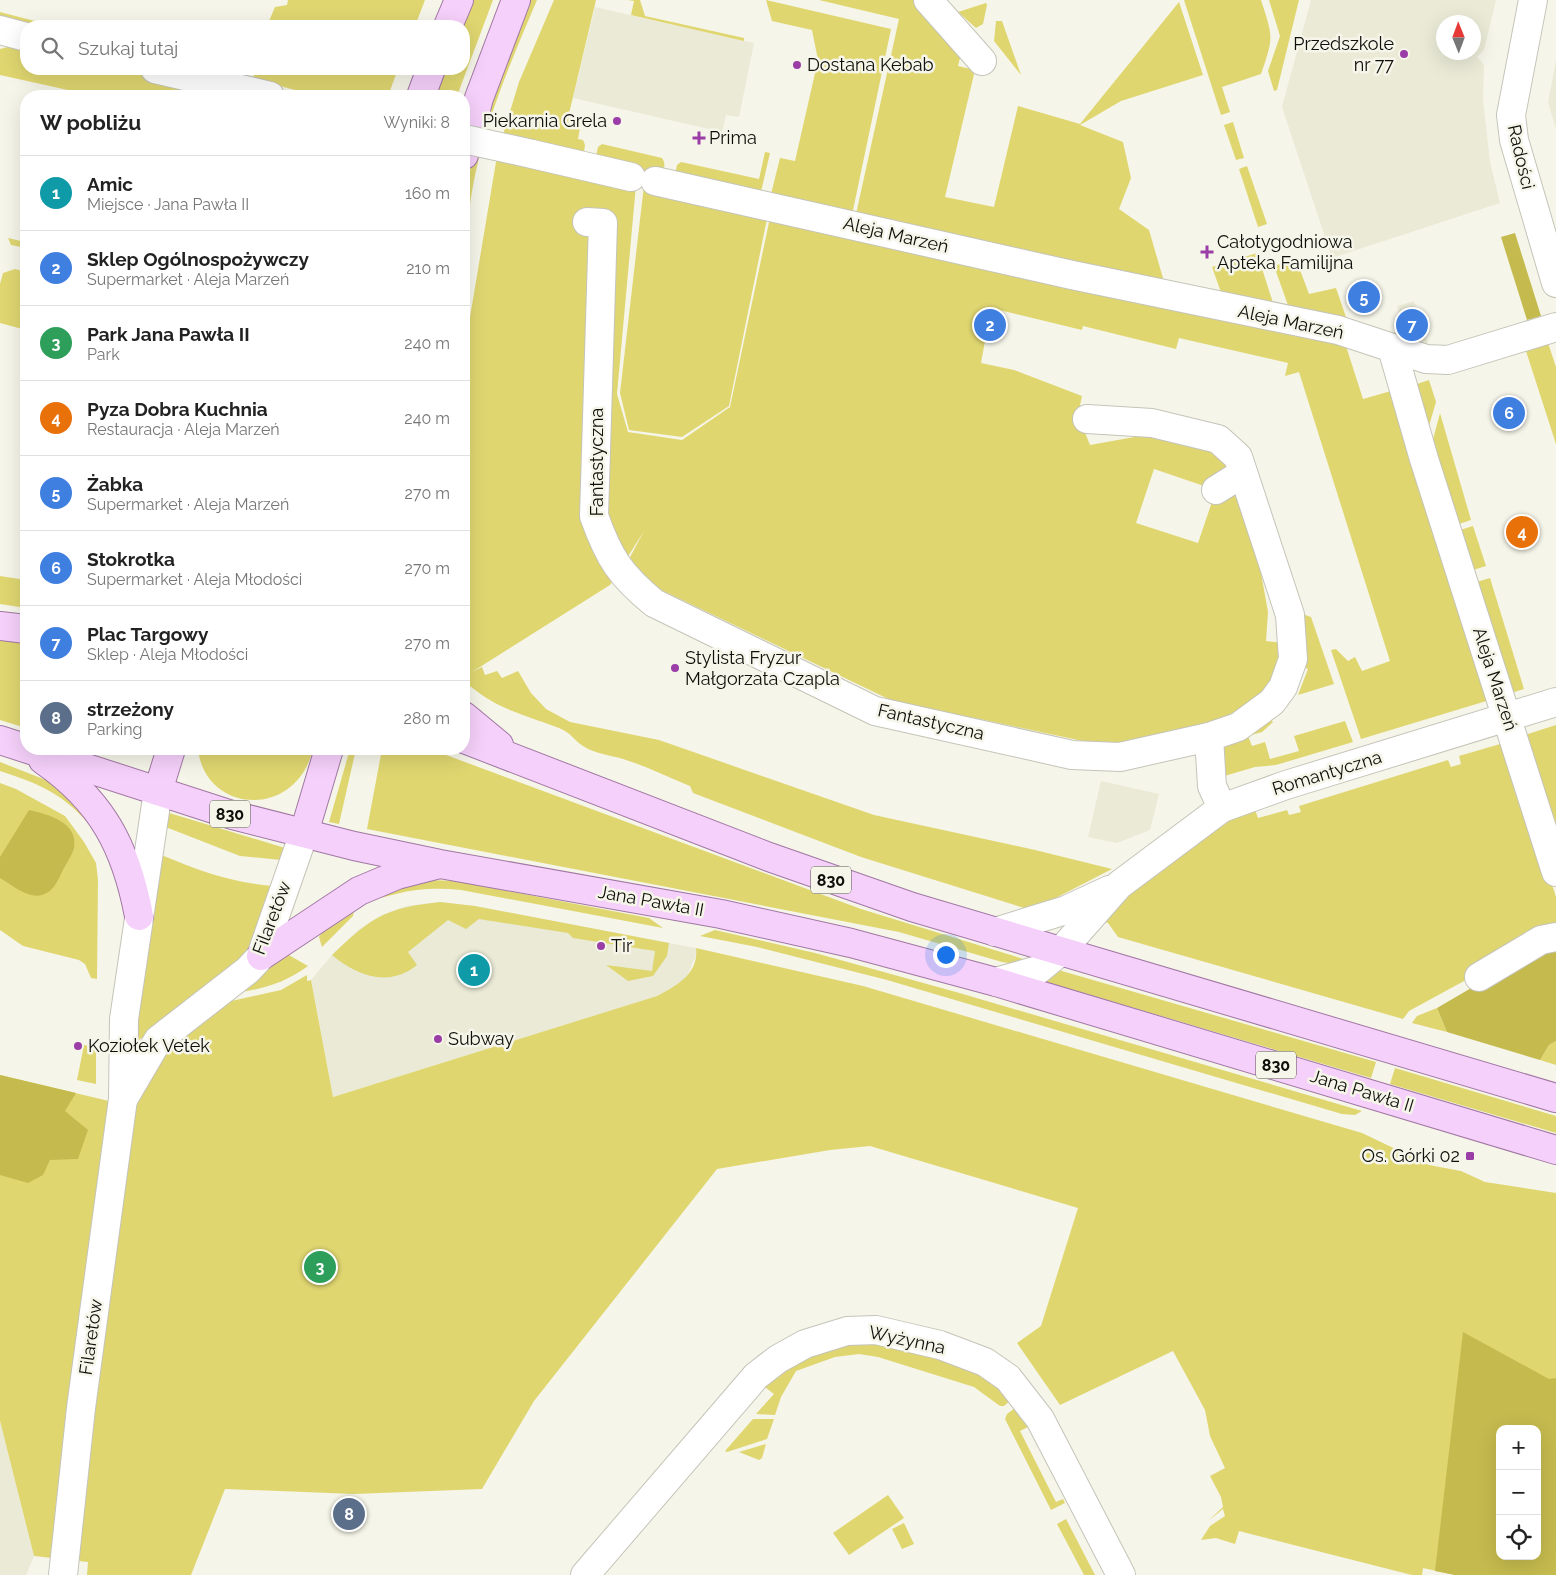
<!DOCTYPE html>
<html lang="pl">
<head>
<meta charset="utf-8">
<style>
  :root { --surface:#fff; --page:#f6f6f6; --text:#222; --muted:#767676; --line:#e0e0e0; --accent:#111827 }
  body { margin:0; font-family:Raleway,sans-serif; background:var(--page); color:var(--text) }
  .controls { position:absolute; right:15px; bottom:15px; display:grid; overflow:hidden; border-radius:10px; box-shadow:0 5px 20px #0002 }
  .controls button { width:45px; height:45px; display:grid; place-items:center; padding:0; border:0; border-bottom:1px solid var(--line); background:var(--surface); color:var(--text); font:25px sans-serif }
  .compass { position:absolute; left:1436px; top:15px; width:45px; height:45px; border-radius:50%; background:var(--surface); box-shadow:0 5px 20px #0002; rotate:359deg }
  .you { position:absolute; left:945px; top:954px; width:18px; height:18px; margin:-12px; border:4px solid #fff; border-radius:50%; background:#1a73e8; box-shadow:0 0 0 8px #1a73e833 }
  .badge { display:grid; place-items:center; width:32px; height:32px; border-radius:50%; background:var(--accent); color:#fff; font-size:16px; font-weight:700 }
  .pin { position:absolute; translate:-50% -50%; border:2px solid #fff; box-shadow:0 1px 5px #0006 }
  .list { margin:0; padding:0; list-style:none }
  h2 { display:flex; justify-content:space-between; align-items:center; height:65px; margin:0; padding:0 20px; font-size:21px }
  h2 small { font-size:16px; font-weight:400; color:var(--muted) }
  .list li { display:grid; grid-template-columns:32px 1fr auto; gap:15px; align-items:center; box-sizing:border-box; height:75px; padding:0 20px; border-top:1px solid var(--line) }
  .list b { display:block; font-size:19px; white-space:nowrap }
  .list p { margin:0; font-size:16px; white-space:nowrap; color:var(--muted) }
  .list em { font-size:16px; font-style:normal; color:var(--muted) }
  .icon { flex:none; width:28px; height:28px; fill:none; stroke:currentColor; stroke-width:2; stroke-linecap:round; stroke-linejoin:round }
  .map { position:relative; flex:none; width:1556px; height:1575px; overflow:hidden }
  .search { position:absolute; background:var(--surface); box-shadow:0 5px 20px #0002; left:20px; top:20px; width:450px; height:55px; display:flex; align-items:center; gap:12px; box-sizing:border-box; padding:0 18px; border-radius:20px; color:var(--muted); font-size:19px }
  .panel { position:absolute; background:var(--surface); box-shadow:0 5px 20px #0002; left:20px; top:90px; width:450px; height:665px; border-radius:20px }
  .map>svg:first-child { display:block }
  .built { fill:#eaead7; fill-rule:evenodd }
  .green { fill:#dfd670; fill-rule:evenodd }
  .forest { fill:#c4ba4e; fill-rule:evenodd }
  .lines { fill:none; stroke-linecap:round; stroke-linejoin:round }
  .minor-casing { stroke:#c5c4b9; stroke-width:30 }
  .major-casing { stroke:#a078a3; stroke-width:30 }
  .minor { stroke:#fff; stroke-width:28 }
  .major { stroke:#f5d0fa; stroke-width:28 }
  .minor-bridge-casing { stroke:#c5c4b9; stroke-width:30; stroke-linecap:butt }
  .minor-bridge { stroke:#fff; stroke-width:28 }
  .poi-dot { fill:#9a3da7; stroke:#f6f5e9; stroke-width:2 }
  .labels { text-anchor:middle; stroke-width:5; stroke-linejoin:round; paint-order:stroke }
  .shield { fill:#f6f5e9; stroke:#54534d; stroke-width:1 }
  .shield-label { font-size:16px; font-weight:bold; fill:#0e0e0a }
  .poi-label { font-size:18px; fill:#0e0e0a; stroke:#f6f5e9; text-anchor:start }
  .street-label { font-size:18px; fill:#0e0e0a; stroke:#f6f5e9 }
</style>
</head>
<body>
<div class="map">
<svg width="1556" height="1575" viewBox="0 0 1556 1575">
  <rect width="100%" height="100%" fill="#f6f5e9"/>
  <!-- built -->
  <g class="built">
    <path d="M1311,0H1496L1484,50L1477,57L1484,65L1483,99L1490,162L1500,203L1332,258L1282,107ZM1444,22H1474V52H1444Z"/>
    <polygon points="595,7 754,43 739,117 726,115 722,132 573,98"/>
    <polygon points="1556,60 1556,129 1548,102"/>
    <polygon points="1414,301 1430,349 1409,344 1397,306"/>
    <polygon points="1101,781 1159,794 1150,830 1117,843 1088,837"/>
    <polygon points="440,902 475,906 669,943 696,948 696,955 685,981 657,996 333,1097 311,980 332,955 358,930 382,915 406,906"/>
    <polygon points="0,1421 34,1556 26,1575 0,1575"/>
  </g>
  <!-- green -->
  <g class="green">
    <polygon points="288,0 425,0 415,26 267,26 275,7 287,5"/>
    <polygon points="472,0 493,0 457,96 433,96 444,69 464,69 464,26 461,26"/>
    <path d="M529,0H537C507,71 473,148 468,226H464C464,151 503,70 529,0Z"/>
    <polygon points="554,0 596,0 568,118 581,122 578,139 583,140 585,145 584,152 501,141 519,82"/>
    <polygon points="628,0 640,0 645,16 744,38 744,41 631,15 634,1"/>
    <polygon points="766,0 891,29 852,215 770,198 780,158 795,161 818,60 812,30 772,21"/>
    <polygon points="819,0 928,0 964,42 958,66 975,70 945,197 994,207 1018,106 1080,124 1179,2 1203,75 1121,101 1080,125 1123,142 1131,178 1119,209 1149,230 1165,285 856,214 899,19"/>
    <path d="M1184,0H1261C1273,37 1274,37 1261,74L1222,87L1230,112L1221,115Z"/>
    <polygon points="1269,0 1299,0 1277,90 1274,91 1268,71 1280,36"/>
    <polygon points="986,3 987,5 983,24 976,28 958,12"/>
    <polygon points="0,12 54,26 26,26 0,22"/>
    <polygon points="996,21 1002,21 1021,75 994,41"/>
    <polygon points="8,47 26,51 26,69 113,69 212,89 211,96 95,96 0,75 0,49"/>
    <polygon points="256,69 398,69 388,96 318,96 253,79"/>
    <polygon points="1233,122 1244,158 1236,160 1224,125"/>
    <path d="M602,144L662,158C666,164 665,169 659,174L598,159L596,156L598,147Z"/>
    <polygon points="765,152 770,153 760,196 675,174 677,165 681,162 759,179"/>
    <path d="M497,156L636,185L617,394L628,432L682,440L730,407L772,208L1345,343L1363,399L1398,389L1493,699L1361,739L1331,650L1336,649L1348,661L1355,657L1362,671L1390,661L1299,372L1285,376L1288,363L1179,338L1176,349L1083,326L1082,330L991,308L981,363L1014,370L1082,396L1078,415L1090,445L1151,434L1218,439L1243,473L1268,612L1266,641L1285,643L1266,694L1239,713L1197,729L1106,746L975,718L903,706L655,587L629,559L644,531L610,585L472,672L482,667L485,675L497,671L502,678L518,671L531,693L546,709L570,722L659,740L874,815L1035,850L1112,869L1042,905L1024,908L861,857L693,793L690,786C668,777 646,766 623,759C610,755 595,754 583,746C574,740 570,732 559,728C520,713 497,710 464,681V353ZM1154,469L1216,490L1198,543L1136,523Z"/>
    <polygon points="1247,166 1267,224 1258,227 1239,169"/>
    <polygon points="644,185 769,209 729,406 682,437 629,430 620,393"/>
    <polygon points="26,217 26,248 11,245 8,238 21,241"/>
    <polygon points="1257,253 1275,309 1223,298 1212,267"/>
    <polygon points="1296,259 1309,294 1336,288 1346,317 1289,308 1274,266"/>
    <polygon points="15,269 26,272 26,330 0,323 0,284 3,273"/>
    <polygon points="1547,340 1556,367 1556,444 1525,348"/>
    <polygon points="1429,380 1436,402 1426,436 1411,386"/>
    <polygon points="1440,413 1471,520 1456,525 1431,447"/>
    <polygon points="1473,526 1486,566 1470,571 1457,531"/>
    <polygon points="0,576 26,580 26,608 0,604"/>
    <polygon points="1490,578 1524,689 1508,694 1473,583"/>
    <polygon points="1300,613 1311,617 1334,684 1298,695 1308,669 1300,665"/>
    <polygon points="0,637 26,641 26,728 0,720"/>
    <polygon points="1268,716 1273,722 1262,732 1248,736 1252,746 1265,742 1270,759 1299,751 1294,736 1345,721 1353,742 1276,765 1255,767 1221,777 1223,740"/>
    <polygon points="1556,725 1556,845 1522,736"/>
    <polygon points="1507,742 1556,897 1556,931 1409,1011 1403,1019 1118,937 1108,923 1101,920 1108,908 1229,819 1254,807 1258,818 1287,810 1289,815 1301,812 1299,806 1448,760 1451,767 1461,764 1459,756"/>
    <path d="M198,749H313C296,820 205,814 198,749Z"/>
    <polygon points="350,749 356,749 339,824 329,822"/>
    <polygon points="382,749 430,749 861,909 1030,961 1016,964 1002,962 899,932 367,829"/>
    <path d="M0,762L51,782L98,824L88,823C62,793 37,783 0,771Z"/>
    <polygon points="0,783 16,789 65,816 84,842 96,863 98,880 97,979 91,978 85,964 79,960 23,946 0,930"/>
    <polygon points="166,812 285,848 281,860 240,856 163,826"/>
    <path d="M159,854C200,871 229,882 272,886L252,950L134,1044Z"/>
    <path d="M430,880L455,881L649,918L663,928L461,890C439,888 418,888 396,894C389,895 384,899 377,897L387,888Z"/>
    <path d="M440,902L475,906L669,943L667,956L653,976L628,981L606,965L652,971L655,951L573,938L568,933L479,919L466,929L448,920L408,952L417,965C389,988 357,976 332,955C372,917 385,908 440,902Z"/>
    <polygon points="350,907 354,911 353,916 322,947 319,937 326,926"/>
    <polygon points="715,930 815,953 956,992 1362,1111 1355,1115 1342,1114 887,980 757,947 700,936"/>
    <path d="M696,948L863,986L1362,1133L1429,1165L1461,1171L1485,1182L1556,1193V1575H1455L1423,1568L1422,1575H1412L1239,1531L1235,1544L1216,1538L1201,1540L1210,1526L1225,1516L1223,1509L1208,1521L1223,1507L1221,1497L1210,1476L1225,1468L1210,1436L1205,1410L1173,1351L1060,1405L1017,1343L1041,1326L1078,1208L870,1146L830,1150L717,1169L534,1401L482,1489L354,1494L225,1489L191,1575H87L88,1562L34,1556L0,1421V1075L134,1107L158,1055L222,1003L281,990L307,975V981L311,980L333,1097L657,996C676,986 699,974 696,948ZM1500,1429H1537V1556H1500Z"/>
    <path d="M287,954L308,966C285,983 263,989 235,993Z"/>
    <polygon points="1055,969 1376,1062 1371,1078 1043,981"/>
    <polygon points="1437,1008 1447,1032 1412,1023 1417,1016"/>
    <polygon points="1556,1041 1556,1065 1540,1060 1549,1045"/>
    <polygon points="84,1045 96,1047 96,1084 77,1080"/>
    <polygon points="1395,1068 1556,1116 1556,1133 1390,1084"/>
    <polygon points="871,1340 975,1368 1013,1398 1004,1406 1000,1406 974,1387 878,1357 859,1354 835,1357 796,1371 781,1397 775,1415 756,1414 774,1394 761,1384 810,1352"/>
    <polygon points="1019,1405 1032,1425 1020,1431 1056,1502 1063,1499 1065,1503 1051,1510 1005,1419 1007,1414"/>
    <polygon points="753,1419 774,1419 767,1439 727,1452 725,1451"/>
    <polygon points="766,1444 762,1458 759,1460 739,1452"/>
    <polygon points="888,1495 904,1518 849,1555 833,1533"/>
    <polygon points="1066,1519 1095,1575 1084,1575 1057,1524"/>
    <polygon points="904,1523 914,1544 902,1549 892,1529"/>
  </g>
  <!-- forest -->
  <g class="forest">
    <polygon points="1515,233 1541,316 1527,320 1501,237"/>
    <path d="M29,810C47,814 79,822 74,848C72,856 65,865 62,872C57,882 54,891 42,895C28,899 12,885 0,878V857Z"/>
    <polygon points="1556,943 1556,1041 1549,1045 1540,1060 1447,1032 1437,1008 1545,945"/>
    <polygon points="0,1075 76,1093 65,1111 88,1130 78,1159 50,1160 43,1175 28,1183 0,1175"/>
    <path d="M1463,1332L1549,1379L1556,1378V1575H1455L1435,1571ZM1500,1429H1537V1556H1500Z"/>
  </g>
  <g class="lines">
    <!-- minor casing -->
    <g class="minor-casing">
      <g id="minor">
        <polyline points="928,0 982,61"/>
        <polyline points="1533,0 1511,115 1514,140 1556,283"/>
        <polyline points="0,30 26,37"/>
        <polyline points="155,69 270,96"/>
        <polyline points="532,154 631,177"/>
        <polyline points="655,181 1072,275 1338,330 1426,359 1448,360 1556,327"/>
        <path d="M587,222L603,223L594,516C609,558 620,575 654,603L875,711L1072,755L1120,757L1209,737L1238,727L1272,702L1283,687L1293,659L1290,615L1238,457L1218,439L1152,423L1087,419"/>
        <polyline points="1392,348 1424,459 1556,872"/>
        <polyline points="1216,490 1243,473"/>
        <polyline points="1209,737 1212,786 1222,808"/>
        <polyline points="995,932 1066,910 1109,890"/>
        <polyline points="1479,977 1541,940 1556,937"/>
        <polyline points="996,982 1038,970 1060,952 1119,885 1222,808 1286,785 1556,702"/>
        <polyline points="124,1098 158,1040 248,970 261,956 304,833"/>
        <polyline points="63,1575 81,1408 123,1099 124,1019 158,791"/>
        <polyline points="585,1575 756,1376 778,1359 805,1344 847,1331 876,1330 940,1345 985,1362 1008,1378 1040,1419 1121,1575"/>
      </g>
    </g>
    <!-- major casing -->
    <g class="major-casing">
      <g id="major">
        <polyline points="448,26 459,0"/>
        <polyline points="421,96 431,69"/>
        <polyline points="464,155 479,98 516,0"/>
        <polyline points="0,626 26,629"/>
        <polyline points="464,716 499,745"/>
        <polyline points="464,739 769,857 912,907 1556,1098"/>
        <polyline points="0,740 232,815 354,846 440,864 721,914 851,943 996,982 1556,1150"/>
        <path d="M43,760C102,801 126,847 139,916"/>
        <polyline points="158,791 171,749"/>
        <polyline points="304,833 329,749"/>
        <polyline points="261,956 359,891 397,875 436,865"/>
      </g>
    </g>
    <!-- minor -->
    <use href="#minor" class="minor"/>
    <!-- major -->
    <use href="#major" class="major"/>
    <!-- minor-bridge casing -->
    <g class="minor-bridge-casing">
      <polyline id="minor-bridge" points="464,139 532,154"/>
    </g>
    <!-- minor-bridge -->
    <use href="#minor-bridge" class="minor-bridge"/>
  </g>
  <!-- markers -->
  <g class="poi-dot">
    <circle cx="1404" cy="54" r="5"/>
    <circle cx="797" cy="65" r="5"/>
    <circle cx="617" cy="121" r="5"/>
    <path d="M696.5 130.5h5v5h5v5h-5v5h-5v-5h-5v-5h5z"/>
    <path d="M1204.5 244.5h5v5h5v5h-5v5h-5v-5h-5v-5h5z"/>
    <circle cx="675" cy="668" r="5"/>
    <circle cx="601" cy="946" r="5"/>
    <circle cx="438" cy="1039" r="5"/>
    <circle cx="78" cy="1046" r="5"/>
    <rect x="1465" y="1151" width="10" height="10" rx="2.5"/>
  </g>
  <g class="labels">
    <!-- shield labels -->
    <g class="shield">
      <rect x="210" y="800.5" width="40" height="27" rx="4"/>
      <rect x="811" y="866.5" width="40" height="27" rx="4"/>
      <rect x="1256" y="1051.5" width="40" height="27" rx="4"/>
    </g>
    <g class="shield-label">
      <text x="230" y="820">830</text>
      <text x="831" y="886">830</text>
      <text x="1276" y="1071">830</text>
    </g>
    <!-- poi labels -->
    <g class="poi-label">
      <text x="1394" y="50" text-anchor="end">Przedszkole<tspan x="1394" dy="21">nr 77</tspan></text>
      <text x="807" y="71">Dostana Kebab</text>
      <text x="607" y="127" text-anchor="end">Piekarnia Grela</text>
      <text x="709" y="144">Prima</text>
      <text x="1217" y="248">Całotygodniowa<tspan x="1217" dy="21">Apteka Familijna</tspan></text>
      <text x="685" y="664">Stylista Fryzur<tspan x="685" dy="21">Małgorzata Czapla</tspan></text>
      <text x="611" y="952">Tir</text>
      <text x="448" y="1045">Subway</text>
      <text x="88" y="1052">Koziołek Vetek</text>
      <text x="1460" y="1162" text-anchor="end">Os. Górki 02</text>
    </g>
    <!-- street labels -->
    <g class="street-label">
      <text transform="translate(1521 157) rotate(77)" y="6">Radości</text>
      <text transform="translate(896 235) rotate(13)" y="6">Aleja Marzeń</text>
      <text transform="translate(1291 322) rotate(12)" y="6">Aleja Marzeń</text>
      <text transform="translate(597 462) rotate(-90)" y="6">Fantastyczna</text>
      <text transform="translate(1495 679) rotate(72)" y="6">Aleja Marzeń</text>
      <text transform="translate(931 722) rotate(13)" y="6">Fantastyczna</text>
      <text transform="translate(1327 773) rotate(-17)" y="6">Romantyczna</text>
      <text transform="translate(651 901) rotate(10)" y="6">Jana Pawła II</text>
      <text transform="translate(272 918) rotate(-69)" y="6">Filaretów</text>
      <text transform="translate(1362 1091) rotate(17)" y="6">Jana Pawła II</text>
      <text transform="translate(91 1337) rotate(-82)" y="6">Filaretów</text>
      <text transform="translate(907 1340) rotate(12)" y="6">Wyżynna</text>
    </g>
  </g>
</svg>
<div class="controls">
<button>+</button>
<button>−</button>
<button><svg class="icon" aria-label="locate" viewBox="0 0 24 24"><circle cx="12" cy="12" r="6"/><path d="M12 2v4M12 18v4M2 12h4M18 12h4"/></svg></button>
</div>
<svg class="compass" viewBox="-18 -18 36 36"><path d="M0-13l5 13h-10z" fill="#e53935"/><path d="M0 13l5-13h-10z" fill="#767676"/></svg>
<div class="you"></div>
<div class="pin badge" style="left:474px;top:970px;background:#0f9aa8">1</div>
<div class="pin badge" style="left:990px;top:325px;background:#3f7fe0">2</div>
<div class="pin badge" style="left:320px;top:1267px;background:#2e9e5b">3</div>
<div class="pin badge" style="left:1522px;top:532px;background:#e8710a">4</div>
<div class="pin badge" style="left:1364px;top:297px;background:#3f7fe0">5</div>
<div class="pin badge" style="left:1509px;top:413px;background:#3f7fe0">6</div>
<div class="pin badge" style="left:1412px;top:325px;background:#3f7fe0">7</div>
<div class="pin badge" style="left:349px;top:1514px;background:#5c6f8a">8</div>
<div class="search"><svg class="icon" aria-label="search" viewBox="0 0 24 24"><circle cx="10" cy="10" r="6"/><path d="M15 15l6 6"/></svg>Szukaj tutaj</div>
<section class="panel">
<h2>W pobliżu<small>Wyniki: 8</small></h2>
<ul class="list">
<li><span class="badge" style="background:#0f9aa8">1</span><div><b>Amic</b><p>Miejsce · Jana Pawła II</p></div><em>160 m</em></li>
<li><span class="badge" style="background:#3f7fe0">2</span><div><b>Sklep Ogólnospożywczy</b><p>Supermarket · Aleja Marzeń</p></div><em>210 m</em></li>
<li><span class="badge" style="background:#2e9e5b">3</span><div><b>Park Jana Pawła II</b><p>Park</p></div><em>240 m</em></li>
<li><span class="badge" style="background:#e8710a">4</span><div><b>Pyza Dobra Kuchnia</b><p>Restauracja · Aleja Marzeń</p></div><em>240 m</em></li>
<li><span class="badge" style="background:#3f7fe0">5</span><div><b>Żabka</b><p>Supermarket · Aleja Marzeń</p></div><em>270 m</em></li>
<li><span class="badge" style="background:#3f7fe0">6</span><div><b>Stokrotka</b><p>Supermarket · Aleja Młodości</p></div><em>270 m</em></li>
<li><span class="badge" style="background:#3f7fe0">7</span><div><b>Plac Targowy</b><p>Sklep · Aleja Młodości</p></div><em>270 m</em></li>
<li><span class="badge" style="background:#5c6f8a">8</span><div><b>strzeżony</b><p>Parking</p></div><em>280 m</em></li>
</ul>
</section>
</div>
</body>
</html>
